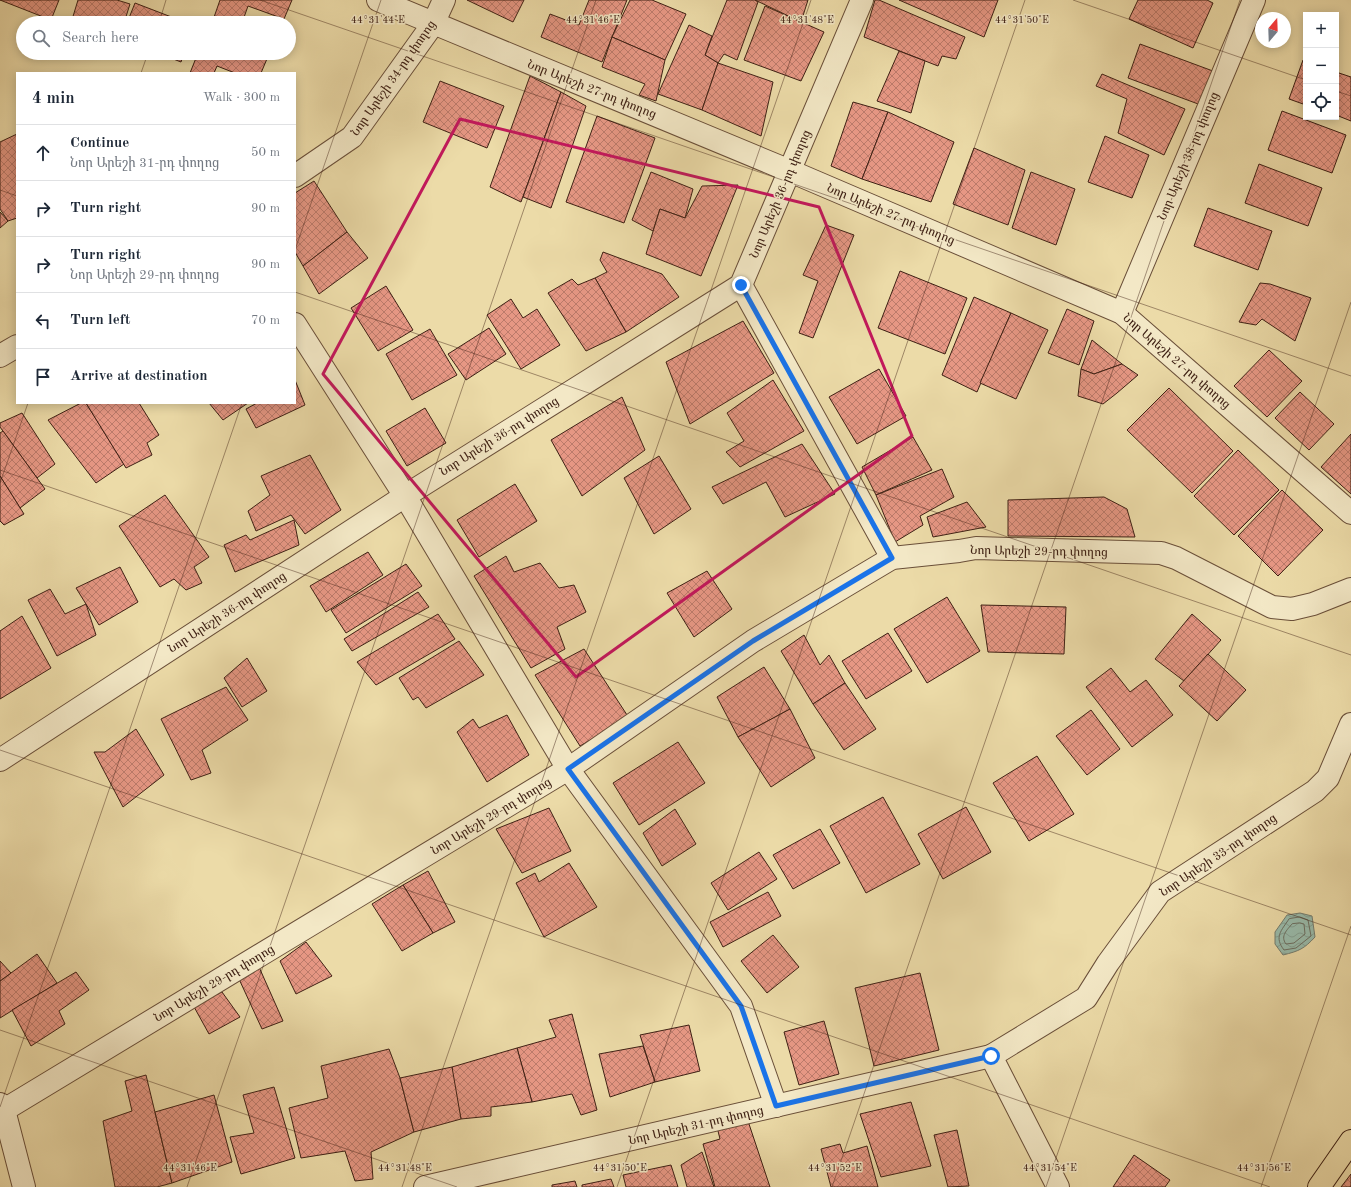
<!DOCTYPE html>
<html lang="en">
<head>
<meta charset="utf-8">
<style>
  :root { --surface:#fff; --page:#f2f2f3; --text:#1f2937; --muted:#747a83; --line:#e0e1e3 }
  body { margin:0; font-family:"Old Standard TT","Noto Serif Armenian",serif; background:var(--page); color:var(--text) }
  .controls { position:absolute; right:12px; top:12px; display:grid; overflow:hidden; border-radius:0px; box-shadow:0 2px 10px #0003 }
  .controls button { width:36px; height:36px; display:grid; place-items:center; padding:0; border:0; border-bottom:1px solid var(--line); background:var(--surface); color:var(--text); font:20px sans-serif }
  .compass { position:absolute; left:1255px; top:12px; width:36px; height:36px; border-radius:50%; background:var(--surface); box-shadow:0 2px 10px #0003; rotate:19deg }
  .stop { position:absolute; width:12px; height:12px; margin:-9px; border:3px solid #1a73e8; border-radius:50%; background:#fff }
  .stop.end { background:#1a73e8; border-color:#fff; box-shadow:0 1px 4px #0008 }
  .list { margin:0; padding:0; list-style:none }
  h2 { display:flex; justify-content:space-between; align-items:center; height:52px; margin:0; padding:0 16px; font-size:17px }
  h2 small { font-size:13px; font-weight:400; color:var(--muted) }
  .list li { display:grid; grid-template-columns:26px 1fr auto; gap:12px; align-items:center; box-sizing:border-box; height:56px; padding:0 16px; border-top:1px solid var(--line) }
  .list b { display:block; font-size:15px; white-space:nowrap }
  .list p { margin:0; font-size:13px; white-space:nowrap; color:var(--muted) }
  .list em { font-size:13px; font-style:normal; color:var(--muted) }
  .icon { flex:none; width:22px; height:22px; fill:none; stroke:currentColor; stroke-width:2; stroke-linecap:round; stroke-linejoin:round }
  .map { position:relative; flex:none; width:1351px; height:1187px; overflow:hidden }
  .search { position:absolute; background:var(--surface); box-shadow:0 2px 10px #0003; left:16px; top:16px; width:280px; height:44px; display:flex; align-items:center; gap:10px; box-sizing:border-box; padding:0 14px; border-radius:22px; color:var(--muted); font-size:15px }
  .panel { position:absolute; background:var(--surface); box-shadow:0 2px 10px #0003; left:16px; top:72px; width:280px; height:332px; border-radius:0px }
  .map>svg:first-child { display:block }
  .water { fill:url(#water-waves); stroke:#757d6f }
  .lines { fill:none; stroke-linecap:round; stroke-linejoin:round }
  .shore { stroke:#6c6e60; stroke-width:1 }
  .building { fill:url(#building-cross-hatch); stroke:#3e2014 }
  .minor-casing { stroke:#6a4f39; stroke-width:24 }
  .major-casing { stroke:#3e2014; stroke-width:24 }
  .minor { stroke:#f3e8c6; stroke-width:22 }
  .major { stroke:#ecdba8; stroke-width:22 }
  .route { stroke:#1a73e8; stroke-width:5 }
  .marked { fill:none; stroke:#c2185b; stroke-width:3; stroke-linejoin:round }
  .ticks { fill:none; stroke:#3e2014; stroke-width:1; stroke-opacity:0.45 }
  .labels { text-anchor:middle; stroke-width:3; stroke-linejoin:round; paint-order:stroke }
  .street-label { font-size:12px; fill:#3e2014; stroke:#f3e8c6 }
  .ticks-label { font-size:10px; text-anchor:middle; fill:#3e2014; stroke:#f3e8c6; stroke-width:3; stroke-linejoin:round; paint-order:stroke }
</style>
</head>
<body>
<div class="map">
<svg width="1351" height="1187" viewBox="0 0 1351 1187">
  <defs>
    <pattern id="water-waves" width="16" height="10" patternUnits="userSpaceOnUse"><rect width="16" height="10" fill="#99bbab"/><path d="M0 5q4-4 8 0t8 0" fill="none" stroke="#85a092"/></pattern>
    <pattern id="building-cross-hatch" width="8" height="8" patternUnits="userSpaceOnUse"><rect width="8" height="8" fill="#e69784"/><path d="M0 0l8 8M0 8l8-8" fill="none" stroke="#bc7b6b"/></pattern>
  </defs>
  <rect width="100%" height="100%" fill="#ecdba8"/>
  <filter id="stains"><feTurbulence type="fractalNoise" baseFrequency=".005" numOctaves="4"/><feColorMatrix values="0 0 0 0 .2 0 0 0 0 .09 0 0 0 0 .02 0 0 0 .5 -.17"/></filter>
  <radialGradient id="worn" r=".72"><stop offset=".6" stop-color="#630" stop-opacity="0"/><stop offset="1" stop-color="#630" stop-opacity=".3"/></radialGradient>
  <!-- water -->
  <path class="water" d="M1300,913L1312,916L1315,937C1304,949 1299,951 1283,955L1275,944V932L1287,915Z"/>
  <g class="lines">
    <!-- shore -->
    <g class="shore">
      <path d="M1300,917L1308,920L1311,936L1296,948L1284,950C1274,937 1281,931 1289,919Z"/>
      <path d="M1300,923L1304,924L1305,934L1294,943L1286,944C1280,936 1287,930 1292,924Z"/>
    </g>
  </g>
  <!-- building -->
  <g class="building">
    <polygon points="0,0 59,0 51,20"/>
    <polygon points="78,0 117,0 130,4 124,23 71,23"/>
    <polygon points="220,0 292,0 284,19 248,6 242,23 212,23"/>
    <polygon points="467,0 524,0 513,22"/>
    <polygon points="589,0 627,0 602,62 541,37 550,14 579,25"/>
    <polygon points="630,0 652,0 686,14 665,60 612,37"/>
    <polygon points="727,0 755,0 758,2 737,60 724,54 718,63 705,55"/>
    <polygon points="755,0 808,0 801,22"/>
    <polygon points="875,0 879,0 965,37 956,59 942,56 938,66 864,37"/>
    <polygon points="899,0 998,0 984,37"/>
    <polygon points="1138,0 1207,0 1213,3 1193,48 1129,19"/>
    <polygon points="135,3 187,23 127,23"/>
    <polygon points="765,6 824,32 801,81 744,60"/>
    <polygon points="689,25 712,36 705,55 718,63 702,110 658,94"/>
    <polygon points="612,37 665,60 656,101 639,95 645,84 602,67"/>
    <polygon points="1140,44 1221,74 1209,108 1128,78"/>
    <polygon points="899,51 925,61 911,113 877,101"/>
    <polygon points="158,53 184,53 181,62"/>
    <polygon points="198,53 268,53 269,54 261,73 235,73 217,66 214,73 190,73"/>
    <polygon points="1303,60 1306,61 1306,105 1289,99"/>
    <polygon points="718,63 773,82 761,136 702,110"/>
    <polygon points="1336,72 1351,77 1351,121 1336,115"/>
    <polygon points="1102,74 1185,109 1164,155 1118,133 1127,99 1096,86"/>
    <polygon points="530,76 561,92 521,202 490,187"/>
    <polygon points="440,81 504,106 487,148 423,122"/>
    <polygon points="561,92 586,106 551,208 523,197"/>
    <polygon points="853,102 888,112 862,179 831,166"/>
    <polygon points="1282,111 1346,135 1332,173 1268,150"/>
    <polygon points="888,112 954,142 931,202 862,179"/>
    <polygon points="597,116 655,138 624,223 566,202"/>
    <polygon points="17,134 17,218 8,221 0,209 0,142"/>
    <polygon points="1105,136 1149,155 1132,198 1088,182"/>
    <polygon points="974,148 1025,170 1008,225 953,204"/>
    <polygon points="1259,164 1322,188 1308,226 1245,203"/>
    <polygon points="651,172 693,189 685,218 660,209 653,231 632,220"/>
    <polygon points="1031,172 1075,189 1056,245 1012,228"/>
    <polygon points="314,181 347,232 303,266 295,252 295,193"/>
    <polygon points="738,185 701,276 646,254 660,209 685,218 702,186"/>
    <polygon points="1208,208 1272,231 1258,270 1194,246"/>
    <polygon points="0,212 8,221 0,228"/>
    <polygon points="826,225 854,235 813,338 799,333 818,281 803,275"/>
    <polygon points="347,232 368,258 319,294 303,266"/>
    <polygon points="603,252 662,274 679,297 626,332 595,278 607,272 600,260"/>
    <polygon points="900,271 967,298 945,354 878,328"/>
    <polygon points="595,278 626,332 586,351 548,293 572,279 578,285"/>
    <polygon points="1260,283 1270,284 1311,298 1295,341 1262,319 1256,325 1239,322"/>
    <polygon points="386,286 413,330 378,351 351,308"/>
    <polygon points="974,297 1011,313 977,392 942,375"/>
    <polygon points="511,299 523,318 537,309 560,345 521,369 487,315"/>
    <polygon points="1067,309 1094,321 1079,365 1048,353"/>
    <polygon points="1011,313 1048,330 1016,399 980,383"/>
    <polygon points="743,321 774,373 690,424 666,362"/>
    <polygon points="489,328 506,354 466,380 448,354"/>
    <polygon points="430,329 457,375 412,400 386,354"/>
    <polygon points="1092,340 1122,364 1094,374 1081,369"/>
    <polygon points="1269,350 1302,381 1267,417 1234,386"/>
    <polygon points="1122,364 1138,375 1117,393 1103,404 1078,396 1081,369 1094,374"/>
    <polygon points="879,369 906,416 857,444 829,397"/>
    <polygon points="295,380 305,405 256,428 246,409 257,403 295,403"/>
    <polygon points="773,380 804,431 740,467 726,452 744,441 727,413"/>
    <polygon points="1169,388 1233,451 1192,493 1127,430"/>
    <polygon points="1300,392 1334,424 1309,450 1275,418"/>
    <polygon points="622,397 645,450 582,496 551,440"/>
    <polygon points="81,403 86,403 124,464 96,483 48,420"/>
    <polygon points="86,403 139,403 159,435 147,443 152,455 126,468"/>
    <polygon points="209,403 248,403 223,420"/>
    <polygon points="425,408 446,443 407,466 386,431"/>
    <polygon points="22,413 55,464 37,478 0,427 0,423"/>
    <polygon points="3,431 45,489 20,508 0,476 0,433"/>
    <polygon points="1351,434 1351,494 1321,467"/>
    <polygon points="913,437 932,470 876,495 862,467"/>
    <polygon points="802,444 835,494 785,517 766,482 723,504 712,487"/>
    <polygon points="1238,450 1279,490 1234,535 1194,496"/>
    <polygon points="310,455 341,510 305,534 291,515 256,531 248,511 270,495 261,476"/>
    <polygon points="659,456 691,509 654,534 624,478"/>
    <polygon points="942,469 954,497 920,516 923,525 895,542 876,495"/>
    <polygon points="0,476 24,514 4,525 0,521"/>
    <polygon points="515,484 537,521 479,557 457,520"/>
    <polygon points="1282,490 1323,530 1278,576 1238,536"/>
    <polygon points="165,495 209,557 194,567 202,583 186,590 174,579 160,587 119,526"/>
    <polygon points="1104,497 1127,509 1135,537 1008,536 1008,500"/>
    <polygon points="967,502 986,527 933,537 927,517"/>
    <polygon points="294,520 299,545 235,572 224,545 246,535 250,540"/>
    <polygon points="368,552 383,575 326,612 310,586"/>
    <polygon points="506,556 514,572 540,563 559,588 574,585 586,612 557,627 565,649 531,668 474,576"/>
    <polygon points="406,564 422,586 346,633 331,610"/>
    <polygon points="120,567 138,602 99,625 76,588"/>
    <polygon points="707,571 732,609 694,637 667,593"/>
    <polygon points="50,589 65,614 86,604 96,635 57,656 28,600"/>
    <polygon points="418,592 429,607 352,651 344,639"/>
    <polygon points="947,597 980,651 927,683 894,629"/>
    <polygon points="981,605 1066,607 1064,654 988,652"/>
    <polygon points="438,614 455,639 376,685 357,662"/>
    <polygon points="1192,614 1221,640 1184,681 1155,659"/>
    <polygon points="22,616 51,668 0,699 0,631"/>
    <polygon points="888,633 912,671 866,699 842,661"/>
    <polygon points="804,635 820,665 829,655 845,683 813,704 781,651"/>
    <polygon points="459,641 484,675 426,708 418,697 413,700 399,678"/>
    <polygon points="584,649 629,718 580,746 535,675"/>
    <polygon points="1208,654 1246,690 1217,721 1179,686"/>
    <polygon points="247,658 267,691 242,707 224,678"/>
    <polygon points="764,667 790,709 738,737 717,697"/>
    <polygon points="1111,668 1130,692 1146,680 1173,715 1132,747 1086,687"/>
    <polygon points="845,683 876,729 844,750 813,704"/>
    <polygon points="226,687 248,720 202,750 211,773 191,780 161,719"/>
    <polygon points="790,709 815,758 771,787 738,737"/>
    <polygon points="1091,710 1120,749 1087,775 1056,736"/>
    <polygon points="507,715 529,755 487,782 457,732 473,719 479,728"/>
    <polygon points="136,729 164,775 123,807 94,752 105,752"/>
    <polygon points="678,742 705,783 639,825 613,783"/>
    <polygon points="1037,756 1074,814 1029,841 993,783"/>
    <polygon points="883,797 920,864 866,893 830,826"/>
    <polygon points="966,807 991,852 943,879 918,834"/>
    <polygon points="549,808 571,851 522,873 496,829"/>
    <polygon points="675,809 696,844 662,866 643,833"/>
    <polygon points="820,829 840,863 793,889 773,855"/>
    <polygon points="759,852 777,879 728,910 711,883"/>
    <polygon points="569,863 597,907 544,937 516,883 535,873 539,882"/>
    <polygon points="428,871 455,922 433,933 403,885"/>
    <polygon points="403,885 433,933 402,951 372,904"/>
    <polygon points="768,892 781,916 723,947 710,922"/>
    <polygon points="773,935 799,967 767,993 741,961"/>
    <polygon points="306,942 332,976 296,994 280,961"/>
    <polygon points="37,954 57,983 0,1018 0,981"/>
    <polygon points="0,961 11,973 0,981"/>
    <polygon points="259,967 283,1021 262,1029 239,979"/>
    <polygon points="76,972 89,990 59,1011 65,1024 31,1046 12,1010"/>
    <polygon points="920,973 939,1050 874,1066 855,988"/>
    <polygon points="222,992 240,1017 209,1034 193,1005"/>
    <polygon points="572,1014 597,1110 581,1115 572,1094 532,1102 517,1048 556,1037 549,1020"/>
    <polygon points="824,1021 839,1074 799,1085 784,1032"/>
    <polygon points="689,1025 700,1071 655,1082 640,1035"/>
    <polygon points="643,1046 655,1082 610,1097 599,1054"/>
    <polygon points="517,1048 532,1102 491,1107 491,1116 461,1119 453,1082 452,1067"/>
    <polygon points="389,1049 400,1078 414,1132 371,1152 373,1179 355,1181 345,1151 301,1158 289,1108 328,1098 321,1066"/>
    <polygon points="452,1067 461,1119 414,1132 400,1078"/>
    <polygon points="146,1075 172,1183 157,1187 115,1187 103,1121 132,1111 125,1081"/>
    <polygon points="274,1087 295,1158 241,1174 230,1137 254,1133 243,1095"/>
    <polygon points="214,1095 232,1162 172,1183 155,1112"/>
    <polygon points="911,1102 931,1166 881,1177 860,1114"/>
    <polygon points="748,1121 770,1187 715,1187 703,1144 720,1139 717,1127"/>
    <polygon points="957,1130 969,1186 948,1187 934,1135"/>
    <polygon points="840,1144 843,1153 867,1146 878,1187 831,1187 821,1149"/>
    <polygon points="702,1152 714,1187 687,1187 681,1165"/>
    <polygon points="1134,1155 1170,1180 1165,1187 1113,1187"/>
    <polygon points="671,1165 678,1187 626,1187 623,1175"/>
    <polygon points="1351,1174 1351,1187 1341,1187"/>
    <polygon points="611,1179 614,1187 582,1187 582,1185"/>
    <polygon points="575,1181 577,1187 552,1187 552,1185"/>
  </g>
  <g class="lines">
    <!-- minor casing -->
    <g class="minor-casing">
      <g id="minor">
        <polyline points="378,0 790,171 1122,313 1351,513"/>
        <polyline points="295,176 352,137 433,24 444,0"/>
        <polyline points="741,285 892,558"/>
        <polyline points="1122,313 1254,0"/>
        <polyline points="295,324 405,496 568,769 741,1006 776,1106"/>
        <polyline points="0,356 17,346"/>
        <polyline points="0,760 405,496 741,285 862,0"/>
        <polyline points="0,1104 4,1110 24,1187"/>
        <polyline points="4,1110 568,769 753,641 892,558 959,551 976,548 1161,553 1176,558 1272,607 1292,609 1313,604 1351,589"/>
        <polyline points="425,1187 991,1056"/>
        <polyline points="1058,1187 991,1056 1086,998 1108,963 1160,892 1315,791 1328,778 1351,724"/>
      </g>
    </g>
    <!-- major casing -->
    <g class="major-casing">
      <polyline id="major" points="1319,1187 1351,1141"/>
    </g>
    <!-- minor -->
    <use href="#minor" class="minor"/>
    <!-- major -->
    <use href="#major" class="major"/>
  </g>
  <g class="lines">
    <!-- route -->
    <polyline class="route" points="741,285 892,558 753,641 568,769 741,1006 776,1106 991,1056"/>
  </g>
  <!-- marked area -->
  <path class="marked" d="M460,119L819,207L912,436L576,677L323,374Z"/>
  <!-- ticks -->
  <path class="ticks" d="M260,0L1351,376M1073,0L1306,80M159,23L166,0M141,73L148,53M1336,91L1351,96M0,190L17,196M295,250L381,0M295,292L1351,655M0,470L1351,935M0,483L28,403M0,750L1270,1187M0,1030L457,1187M0,1107L242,403M187,1187L596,0M402,1187L811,0M617,1187L1025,0M832,1187L1240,0M1046,1187L1351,302M1261,1187L1351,926"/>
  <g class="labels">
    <!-- street labels -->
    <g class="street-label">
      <text transform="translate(393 78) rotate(-55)" y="4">Նոր Արեշի 34-րդ փողոց</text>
      <text transform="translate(592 89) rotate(22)" y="4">Նոր Արեշի 27-րդ փողոց</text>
      <text transform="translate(1188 156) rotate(-67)" y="4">Նոր Արեշի 38-րդ փողոց</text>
      <text transform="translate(780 194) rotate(-67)" y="4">Նոր Արեշի 36-րդ փողոց</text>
      <text transform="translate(891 214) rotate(23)" y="4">Նոր Արեշի 27-րդ փողոց</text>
      <text transform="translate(1177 361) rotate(41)" y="4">Նոր Արեշի 27-րդ փողոց</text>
      <text transform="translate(499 436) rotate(-32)" y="4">Նոր Արեշի 36-րդ փողոց</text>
      <text transform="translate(1039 551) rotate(1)" y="4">Նոր Արեշի 29-րդ փողոց</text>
      <text transform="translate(227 612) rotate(-33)" y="4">Նոր Արեշի 36-րդ փողոց</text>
      <text transform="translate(491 816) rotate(-31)" y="4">Նոր Արեշի 29-րդ փողոց</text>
      <text transform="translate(1218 855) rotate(-34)" y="4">Նոր Արեշի 33-րդ փողոց</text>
      <text transform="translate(214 983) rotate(-31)" y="4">Նոր Արեշի 29-րդ փողոց</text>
      <text transform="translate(696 1125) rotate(-13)" y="4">Նոր Արեշի 31-րդ փողոց</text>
    </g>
  </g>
  <g class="ticks-label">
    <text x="378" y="23">44°31'44"E</text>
    <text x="593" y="23">44°31'46"E</text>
    <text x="807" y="23">44°31'48"E</text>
    <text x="1022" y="23">44°31'50"E</text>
    <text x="190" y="1171">44°31'46"E</text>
    <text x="405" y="1171">44°31'48"E</text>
    <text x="620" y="1171">44°31'50"E</text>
    <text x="835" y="1171">44°31'52"E</text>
    <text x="1050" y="1171">44°31'54"E</text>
    <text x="1264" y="1171">44°31'56"E</text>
  </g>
  <rect width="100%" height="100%" filter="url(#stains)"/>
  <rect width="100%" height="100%" fill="url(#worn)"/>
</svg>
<div class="controls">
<button>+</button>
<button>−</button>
<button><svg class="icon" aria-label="locate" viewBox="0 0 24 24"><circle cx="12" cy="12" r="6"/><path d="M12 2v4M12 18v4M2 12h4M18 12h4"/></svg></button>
</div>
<svg class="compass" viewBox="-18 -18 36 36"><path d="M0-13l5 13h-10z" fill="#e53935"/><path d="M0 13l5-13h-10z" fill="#747a83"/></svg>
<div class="stop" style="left:991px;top:1056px"></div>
<div class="stop end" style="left:741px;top:285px"></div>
<div class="search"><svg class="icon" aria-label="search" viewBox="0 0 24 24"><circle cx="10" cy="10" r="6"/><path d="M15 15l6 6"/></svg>Search here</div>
<section class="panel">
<h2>4 min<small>Walk · 300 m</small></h2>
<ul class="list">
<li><svg class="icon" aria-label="ahead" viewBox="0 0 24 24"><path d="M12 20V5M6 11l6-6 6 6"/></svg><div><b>Continue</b><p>Նոր Արեշի 31-րդ փողոց</p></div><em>50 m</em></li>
<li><svg class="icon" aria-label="right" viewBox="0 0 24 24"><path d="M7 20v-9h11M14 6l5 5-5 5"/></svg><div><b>Turn right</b></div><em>90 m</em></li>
<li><svg class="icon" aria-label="right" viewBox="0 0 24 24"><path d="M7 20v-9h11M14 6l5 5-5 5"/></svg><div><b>Turn right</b><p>Նոր Արեշի 29-րդ փողոց</p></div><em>90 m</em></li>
<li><svg class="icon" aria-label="left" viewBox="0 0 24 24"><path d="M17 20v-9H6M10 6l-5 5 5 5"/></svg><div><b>Turn left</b></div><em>70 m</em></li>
<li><svg class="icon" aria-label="arrive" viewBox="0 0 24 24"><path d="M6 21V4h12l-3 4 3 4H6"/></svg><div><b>Arrive at destination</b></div></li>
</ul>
</section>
</div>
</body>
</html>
